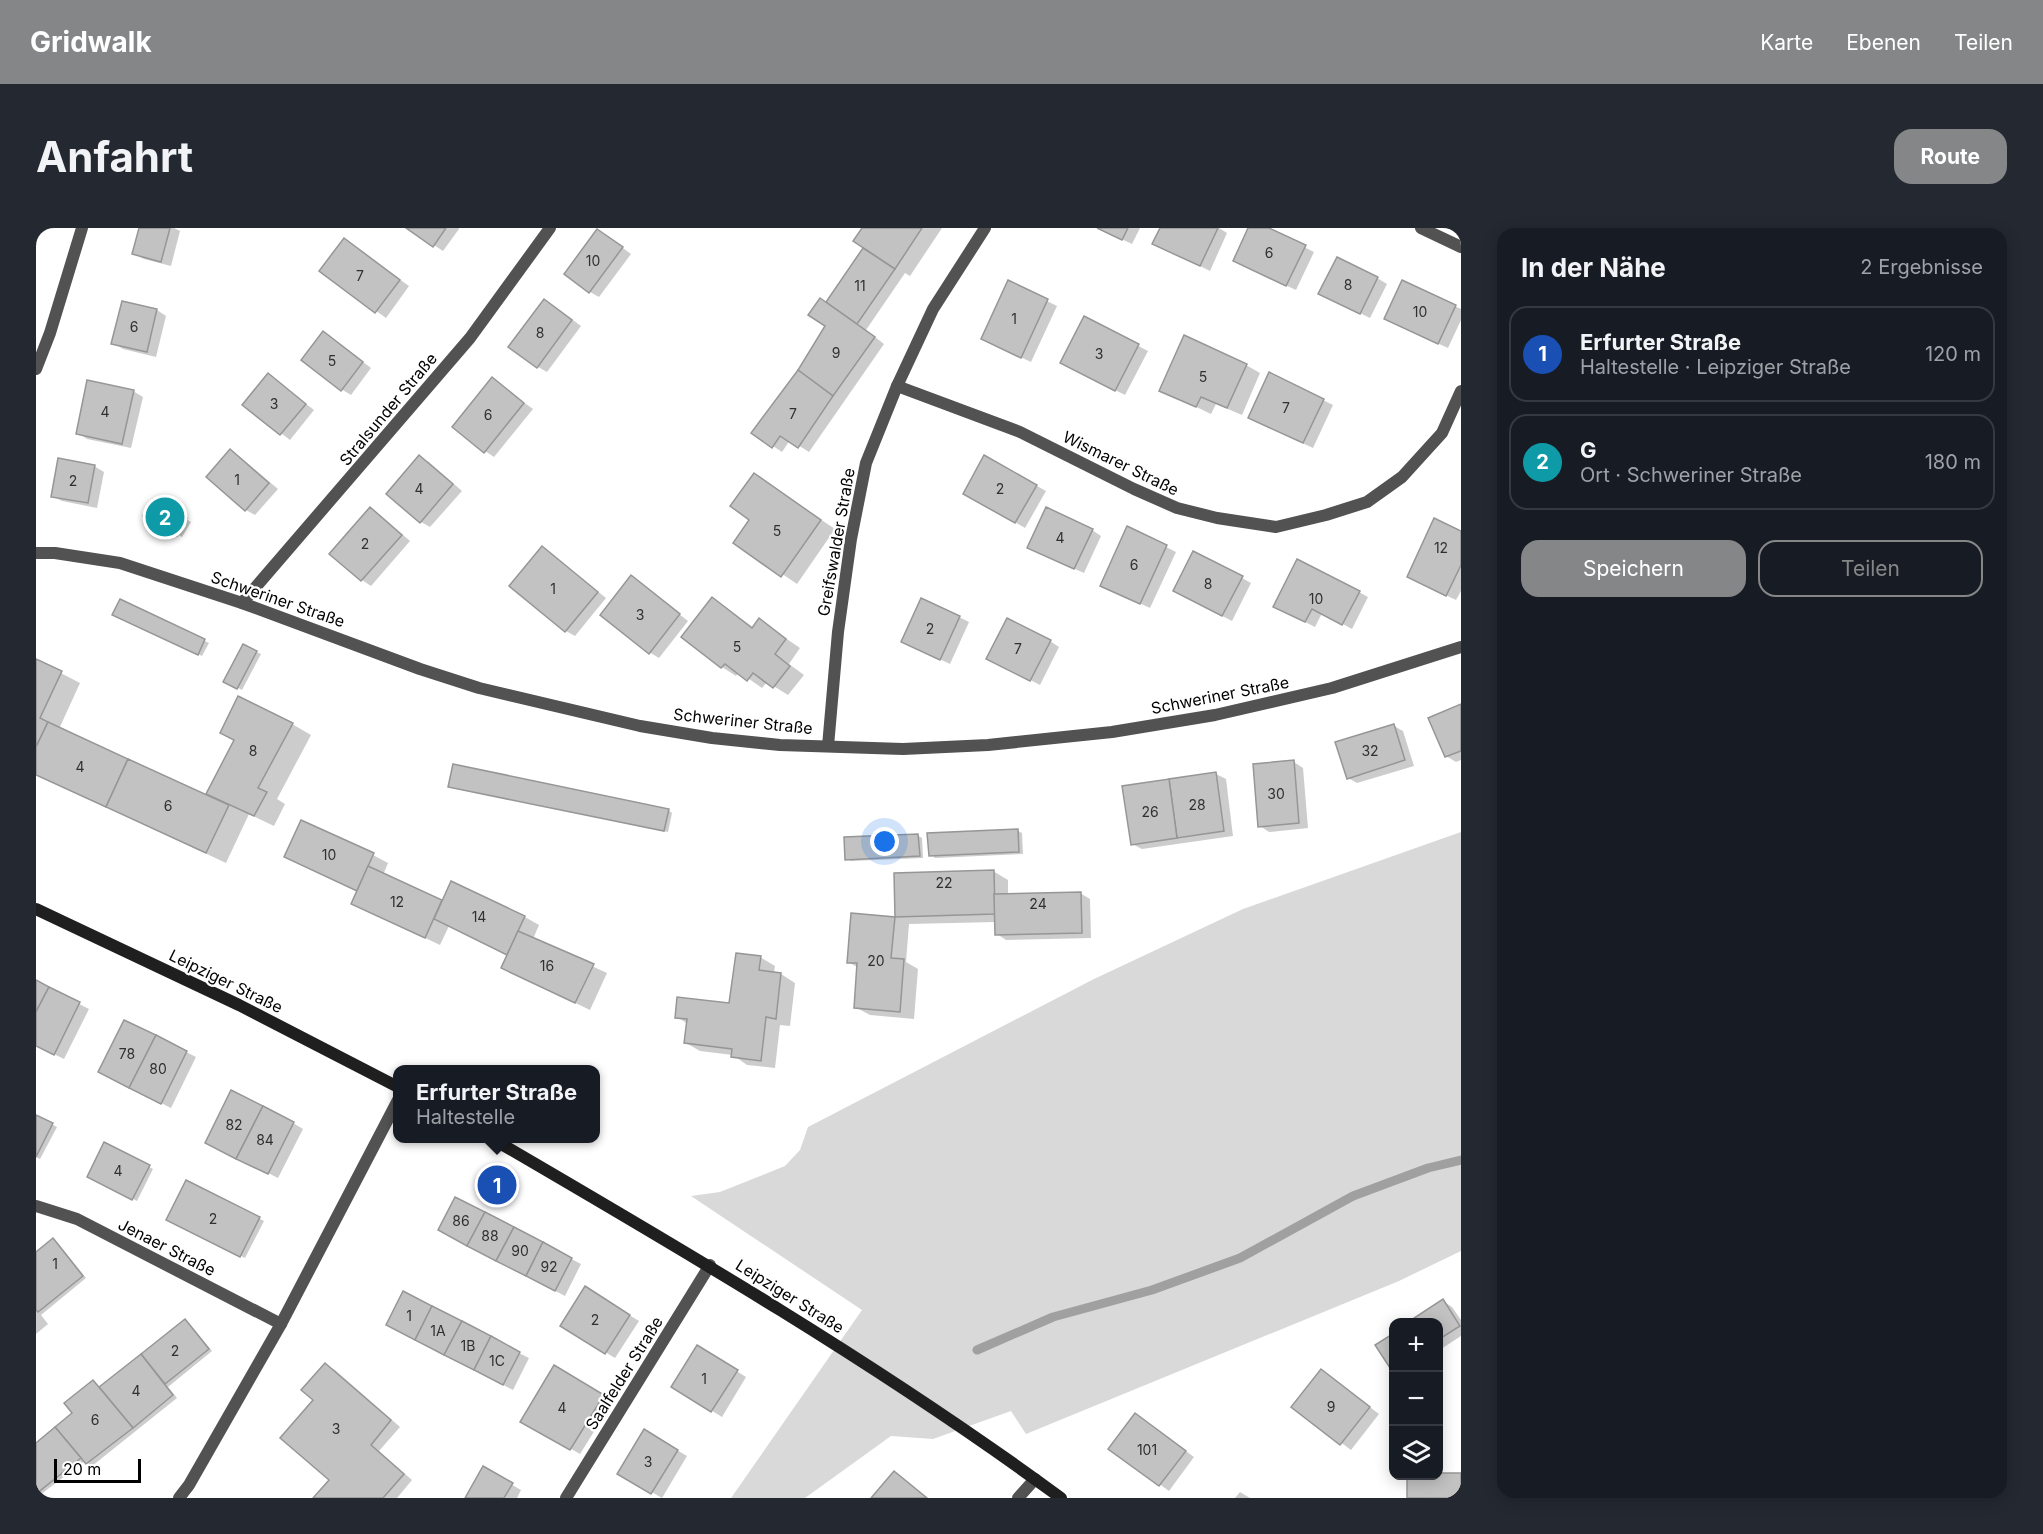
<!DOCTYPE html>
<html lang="de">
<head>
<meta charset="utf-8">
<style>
  :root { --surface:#171b24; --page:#242831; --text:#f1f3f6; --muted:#9ea1a6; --line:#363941; --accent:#858687 }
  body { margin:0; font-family:Inter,sans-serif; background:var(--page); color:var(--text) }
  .controls { position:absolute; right:18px; bottom:18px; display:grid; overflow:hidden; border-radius:12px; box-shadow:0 3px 15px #0003 }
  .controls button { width:54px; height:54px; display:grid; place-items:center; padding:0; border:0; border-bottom:2px solid var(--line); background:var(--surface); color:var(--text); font:30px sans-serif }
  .scale { position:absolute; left:18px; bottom:15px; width:87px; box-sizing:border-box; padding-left:6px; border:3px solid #000; border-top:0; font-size:16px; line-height:21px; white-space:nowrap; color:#000; -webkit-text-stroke:4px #fff; paint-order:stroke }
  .you { position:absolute; left:849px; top:614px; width:21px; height:21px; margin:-15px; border:4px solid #fff; border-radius:50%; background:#1a73e8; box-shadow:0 0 0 9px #1a73e833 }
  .badge { display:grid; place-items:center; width:39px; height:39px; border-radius:50%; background:var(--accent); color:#fff; font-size:20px; font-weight:700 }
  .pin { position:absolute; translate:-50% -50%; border:3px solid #fff; box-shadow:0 2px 6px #0006 }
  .popup { position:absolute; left:357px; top:837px; width:207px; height:78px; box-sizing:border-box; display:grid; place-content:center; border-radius:12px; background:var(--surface); filter:drop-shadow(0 2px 4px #0005); font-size:20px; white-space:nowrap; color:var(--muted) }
  .popup b { font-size:22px; color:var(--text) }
  .popup::after { content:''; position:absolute; left:50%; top:100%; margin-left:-12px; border:12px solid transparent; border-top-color:var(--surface) }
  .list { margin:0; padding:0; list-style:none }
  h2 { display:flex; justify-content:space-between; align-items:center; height:78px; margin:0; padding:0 24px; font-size:26px }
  h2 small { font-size:20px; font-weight:400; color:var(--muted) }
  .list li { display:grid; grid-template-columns:39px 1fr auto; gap:18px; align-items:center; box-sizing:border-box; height:96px; margin:0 12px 12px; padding:0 12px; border:2px solid var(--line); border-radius:18px }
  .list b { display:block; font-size:22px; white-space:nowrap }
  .list p { margin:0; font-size:20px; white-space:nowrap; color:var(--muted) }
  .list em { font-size:20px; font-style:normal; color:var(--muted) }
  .actions { display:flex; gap:12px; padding:18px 24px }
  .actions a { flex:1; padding:14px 0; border:2px solid var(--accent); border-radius:18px; text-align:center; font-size:21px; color:var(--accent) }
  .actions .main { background:var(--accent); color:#fff }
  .icon { flex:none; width:33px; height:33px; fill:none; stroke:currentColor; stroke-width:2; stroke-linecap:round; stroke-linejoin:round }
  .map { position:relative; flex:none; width:1425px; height:1270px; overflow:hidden; border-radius:18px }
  header { display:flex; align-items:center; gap:36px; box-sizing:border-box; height:84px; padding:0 30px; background:var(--accent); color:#fff }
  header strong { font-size:28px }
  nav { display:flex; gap:33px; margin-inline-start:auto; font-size:21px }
  .intro { display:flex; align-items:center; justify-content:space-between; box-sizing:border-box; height:144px; padding:0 36px }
  h1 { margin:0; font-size:42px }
  .button { padding:15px 27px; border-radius:18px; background:var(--accent); color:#fff; font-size:21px; font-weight:700 }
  main { display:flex; gap:36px; padding:0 36px }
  aside { flex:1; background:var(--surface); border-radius:18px; box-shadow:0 3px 15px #0003 }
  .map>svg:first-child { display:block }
  .green { fill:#d9d9d9 }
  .shadow { fill:#0003 }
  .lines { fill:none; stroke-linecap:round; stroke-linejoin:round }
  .stream { stroke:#a0a0a0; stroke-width:9 }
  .building { fill:#c2c2c2; stroke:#969696; stroke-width:1.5 }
  .minor { stroke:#525252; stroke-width:12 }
  .secondary { stroke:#1f1f1f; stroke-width:12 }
  .labels { text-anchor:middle; stroke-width:4.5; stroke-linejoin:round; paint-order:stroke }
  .number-label { font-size:14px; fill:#303030 }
  .street-label { font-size:16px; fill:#000; stroke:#fff }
</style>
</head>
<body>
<header>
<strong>Gridwalk</strong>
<nav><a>Karte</a><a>Ebenen</a><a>Teilen</a></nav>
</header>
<div class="intro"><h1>Anfahrt</h1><a class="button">Route</a></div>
<main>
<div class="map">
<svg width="1425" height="1270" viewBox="0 0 1425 1270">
  <rect width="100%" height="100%" fill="#fff"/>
  <!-- green -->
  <polygon class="green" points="1425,604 1425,1023 1363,1053 990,1206 975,1183 897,1211 855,1208 769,1270 695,1270 826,1082 655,968 684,964 749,938 764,922 772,899 1058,751 1207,681"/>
  <!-- shadow -->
  <g class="shadow">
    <polygon points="104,0 138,0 144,3 135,38 108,31 98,26"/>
    <polygon points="372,0 423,0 423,1 407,23"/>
    <polygon points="827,0 906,0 874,48 869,45 830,102 848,116 773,224 754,212 746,224 737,218 764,142 791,98 791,76 829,19"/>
    <polygon points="1062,0 1104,0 1096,16"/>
    <polygon points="1125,0 1183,0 1191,5 1174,43 1128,20"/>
    <polygon points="1214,0 1230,0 1278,24 1260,62 1208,38"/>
    <polygon points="571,8 595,26 563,69 554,64"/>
    <polygon points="308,12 373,58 350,90 285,43"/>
    <polygon points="1341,50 1351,56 1334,90 1294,70"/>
    <polygon points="973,54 1021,78 995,134 956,116"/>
    <polygon points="1367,54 1425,81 1425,92 1412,120 1359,96"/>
    <polygon points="518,78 545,98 511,144 502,139"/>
    <polygon points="121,82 130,88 120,129 87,121 77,115"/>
    <polygon points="1049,90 1112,123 1089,167 1035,140"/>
    <polygon points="297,111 335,140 315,167 305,161"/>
    <polygon points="1210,137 1224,145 1206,187 1180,176 1175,186 1125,162"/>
    <polygon points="1234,146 1297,177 1277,220 1223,195"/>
    <polygon points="232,147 278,182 254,212 208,177"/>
    <polygon points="456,151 497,181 458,229 449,223"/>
    <polygon points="97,163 107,169 95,220 51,211 42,205"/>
    <polygon points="195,223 204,229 242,261 219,287 210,282"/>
    <polygon points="384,229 393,234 426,263 394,299 385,294"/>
    <polygon points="949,229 1010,263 989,300 929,265"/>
    <polygon points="58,238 68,244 61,280 26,273 16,268"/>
    <polygon points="718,247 799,301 761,356 699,314 715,292"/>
    <polygon points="118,273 155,294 146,309 109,287"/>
    <polygon points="334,281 344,287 374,313 335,358 326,352"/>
    <polygon points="1092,300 1140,324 1114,380 1073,361"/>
    <polygon points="1056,302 1065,308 1048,345 1003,325"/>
    <polygon points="1425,305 1425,363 1420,372 1382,354"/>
    <polygon points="515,326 570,370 539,408 530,403"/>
    <polygon points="596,349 652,393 623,430 613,424"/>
    <polygon points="1206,350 1215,355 1196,393 1148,368"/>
    <polygon points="1323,364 1332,369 1316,401 1286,385 1279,399 1249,384"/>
    <polygon points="676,371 691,380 718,400 723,392 764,420 753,436 768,447 752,467 731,454 726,460 703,444 700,448 686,439 647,409"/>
    <polygon points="84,373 173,415 166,428 82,388"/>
    <polygon points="923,389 933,394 914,436 876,418"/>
    <polygon points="1014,413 1023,419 1004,457 962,435"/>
    <polygon points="208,418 225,426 206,462 189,453"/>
    <polygon points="0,432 44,455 23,501 171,568 199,513 256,496 275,507 241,571 249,576 238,598 213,586 190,635 0,546"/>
    <polygon points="1425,478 1425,532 1420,534 1410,528"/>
    <polygon points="1358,498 1367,503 1378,538 1321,555 1312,550"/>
    <polygon points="1258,534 1267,540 1272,600 1233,604 1224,598"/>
    <polygon points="1180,546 1190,551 1197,608 1106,621 1096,616"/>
    <polygon points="413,558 632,582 636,585 632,604 418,560"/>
    <polygon points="266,594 337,627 352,635 347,647 407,674 489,689 503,697 497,711 571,745 554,782 467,740 473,727 413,698 404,717 317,676 322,664 250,628"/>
    <polygon points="982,603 986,605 987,626 899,630 895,627"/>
    <polygon points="881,607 886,610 887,630 815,633 811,631"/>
    <polygon points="957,643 972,652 972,667 1044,665 1054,671 1055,710 970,712 961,706 960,694 873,696 870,734 882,741 878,791 834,787 819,779 823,740 812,734 817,686 860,690 859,646"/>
    <polygon points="724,729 739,738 738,745 745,746 759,755 754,798 744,797 739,840 711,837 697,827 664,823 650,815 652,796 641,789 695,777"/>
    <polygon points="0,754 53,781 28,831 0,817"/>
    <polygon points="150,824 160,829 135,880 73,849"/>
    <polygon points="0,888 21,899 4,931 0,929"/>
    <polygon points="257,895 267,901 242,950 178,918"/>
    <polygon points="69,916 117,941 101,973 53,948"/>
    <polygon points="151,954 228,993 209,1030 132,991"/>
    <polygon points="420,971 545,1036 529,1068 413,1007"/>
    <polygon points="17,1012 21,1014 50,1050 5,1087 12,1096 0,1106 0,1026"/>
    <polygon points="559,1066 603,1093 579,1130 526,1098"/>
    <polygon points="1407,1073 1416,1079 1425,1092 1425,1108 1402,1123 1402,1094 1375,1094"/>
    <polygon points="149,1093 153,1095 176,1123 132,1159 141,1170 56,1238 49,1233 0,1270 0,1216 38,1185 57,1154 65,1160"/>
    <polygon points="361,1102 483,1125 493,1130 477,1162"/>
    <polygon points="662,1119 710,1149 686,1189 637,1159"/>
    <polygon points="290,1137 299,1142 364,1199 343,1223 376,1252 361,1270 279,1270 295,1252 279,1172"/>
    <polygon points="518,1139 577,1173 544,1226 486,1193"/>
    <polygon points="1286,1143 1343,1186 1315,1222 1257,1179"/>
    <polygon points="1108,1192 1158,1229 1133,1263 1074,1220"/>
    <polygon points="609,1203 651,1228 626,1270 583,1245"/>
    <polygon points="447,1240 485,1262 481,1270 431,1270"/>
    <polygon points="1204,1264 1214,1270 1199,1270"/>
  </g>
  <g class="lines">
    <!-- stream -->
    <polyline class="stream" points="941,1122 1017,1089 1116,1062 1204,1030 1317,968 1392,940 1425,932"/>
  </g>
  <!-- building -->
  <g class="building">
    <polygon points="103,0 134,0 125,34 96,26"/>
    <polygon points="370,0 410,0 397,19"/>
    <polygon points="826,0 886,0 859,41 817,13"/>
    <polygon points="1061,0 1092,0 1086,12"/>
    <polygon points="1124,0 1182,0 1164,38 1116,16"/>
    <polygon points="1212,0 1233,0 1270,17 1250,58 1197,33"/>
    <polygon points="561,1 587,19 553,65 528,46"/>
    <polygon points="308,10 364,52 339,85 283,43"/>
    <polygon points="827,20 859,41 821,96 790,74"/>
    <polygon points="1301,29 1342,49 1324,86 1282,66"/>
    <polygon points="972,52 1012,71 985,130 945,111"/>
    <polygon points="1366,52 1420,77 1402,116 1348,91"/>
    <polygon points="784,70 839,109 797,168 762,142 789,98 772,87"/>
    <polygon points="508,71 536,92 501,140 472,119"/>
    <polygon points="86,73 121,81 111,124 75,116"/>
    <polygon points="1048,88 1103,116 1079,163 1024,135"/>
    <polygon points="287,103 327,134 305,163 265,132"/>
    <polygon points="1148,107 1211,136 1191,180 1165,169 1160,179 1123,163"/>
    <polygon points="762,142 797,168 762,220 744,208 736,220 715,205"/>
    <polygon points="1233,144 1288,171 1267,215 1212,190"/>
    <polygon points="232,145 270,176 244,207 206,177"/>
    <polygon points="456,149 488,175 448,225 416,199"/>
    <polygon points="51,152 98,162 86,216 40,206"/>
    <polygon points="194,221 233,255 209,283 170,249"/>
    <polygon points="383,227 417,256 384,295 350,266"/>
    <polygon points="948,227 1001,257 979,295 927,266"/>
    <polygon points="22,230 59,237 52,275 15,269"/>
    <polygon points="718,245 785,292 745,349 697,315 713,292 694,278"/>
    <polygon points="117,271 151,290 141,308 107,288"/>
    <polygon points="334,279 366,307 325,353 293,326"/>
    <polygon points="1010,279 1057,301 1038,341 991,320"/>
    <polygon points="1398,290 1425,303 1425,337 1410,368 1371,349"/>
    <polygon points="1091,298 1131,317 1104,376 1064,358"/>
    <polygon points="506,318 562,364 529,404 473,358"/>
    <polygon points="1157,323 1207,348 1186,388 1137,363"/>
    <polygon points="1261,331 1324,363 1306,397 1276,381 1269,394 1237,379"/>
    <polygon points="595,347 644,386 613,426 564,387"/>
    <polygon points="676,369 716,400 723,390 750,411 739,426 754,438 737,460 717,445 711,453 689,436 685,440 645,409"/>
    <polygon points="885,370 924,388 904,432 865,414"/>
    <polygon points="84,371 169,411 162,427 76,387"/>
    <polygon points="971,390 1015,412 994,453 950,431"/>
    <polygon points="207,416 221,423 201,461 187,454"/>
    <polygon points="0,431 26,443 4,490 12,494 0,519"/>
    <polygon points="202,468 257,495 222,560 231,564 218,588 170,566 198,512 184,505"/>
    <polygon points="1425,476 1425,523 1409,529 1392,490"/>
    <polygon points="12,494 92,531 70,579 0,547 0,519"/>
    <polygon points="1358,496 1369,532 1311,551 1299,514"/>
    <polygon points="92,531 193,577 170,625 70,579"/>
    <polygon points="1258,532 1263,595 1222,599 1217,536"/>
    <polygon points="417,536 633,581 628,603 412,559"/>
    <polygon points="1180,544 1188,603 1141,610 1133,551"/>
    <polygon points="1133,551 1141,610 1095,617 1086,558"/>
    <polygon points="265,592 338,625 321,663 248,629"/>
    <polygon points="982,601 983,624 893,628 891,605"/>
    <polygon points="882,606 884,628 809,632 808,609"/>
    <polygon points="332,638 406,672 389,710 315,676"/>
    <polygon points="958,642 959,686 859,689 858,645"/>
    <polygon points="415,653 489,688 471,727 398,691"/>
    <polygon points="1045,664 1046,705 959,707 958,666"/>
    <polygon points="815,685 859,689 855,730 868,731 864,784 818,780 821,735 811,735"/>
    <polygon points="482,703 558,736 539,775 465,740"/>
    <polygon points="700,725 725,728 723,742 745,745 740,791 730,789 725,833 695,829 696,821 648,815 651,791 639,790 641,769 693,775"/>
    <polygon points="0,752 13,759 0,784"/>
    <polygon points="13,759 44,774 18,827 0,818 0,784"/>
    <polygon points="88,792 120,807 93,860 62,844"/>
    <polygon points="120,807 151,823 125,876 93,860"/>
    <polygon points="195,862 227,878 200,931 169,915"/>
    <polygon points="227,878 258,894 232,946 200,931"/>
    <polygon points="0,887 17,895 0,929"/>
    <polygon points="68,914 114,937 96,972 51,949"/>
    <polygon points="150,952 224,989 204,1029 130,992"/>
    <polygon points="419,969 449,984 431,1018 402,1002"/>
    <polygon points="449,984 478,999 460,1033 431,1018"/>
    <polygon points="478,999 507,1014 490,1048 460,1033"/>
    <polygon points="17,1010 47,1048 2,1084 0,1082 0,1024"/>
    <polygon points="507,1014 536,1030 519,1063 490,1048"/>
    <polygon points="549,1058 594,1087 569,1126 524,1098"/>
    <polygon points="367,1063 396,1078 379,1112 350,1097"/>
    <polygon points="1407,1071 1424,1098 1402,1112 1402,1094 1372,1094"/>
    <polygon points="396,1078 426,1093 408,1127 379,1112"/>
    <polygon points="149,1091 173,1121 129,1156 105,1126"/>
    <polygon points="426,1093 455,1108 438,1142 408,1127"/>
    <polygon points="1358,1105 1358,1142 1356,1143 1339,1117"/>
    <polygon points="455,1108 484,1124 467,1157 438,1142"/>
    <polygon points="661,1117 702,1142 675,1184 635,1159"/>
    <polygon points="105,1126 137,1167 97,1200 63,1159"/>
    <polygon points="289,1135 355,1192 335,1217 368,1246 347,1270 277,1270 293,1252 244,1210 277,1172 265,1162"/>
    <polygon points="518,1137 568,1167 534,1222 484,1194"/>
    <polygon points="1285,1141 1334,1179 1304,1217 1255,1179"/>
    <polygon points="57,1152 97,1200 50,1236 19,1199 36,1185 28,1175"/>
    <polygon points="1099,1185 1150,1223 1123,1258 1072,1221"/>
    <polygon points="19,1199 45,1230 0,1266 0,1215"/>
    <polygon points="608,1201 642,1222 615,1266 581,1246"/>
    <polygon points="447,1238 477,1255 468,1270 429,1270"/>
    <polygon points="858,1243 891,1270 835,1270"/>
    <polygon points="1402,1245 1425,1245 1425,1270 1371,1270 1371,1248 1402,1248"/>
  </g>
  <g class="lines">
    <!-- minor -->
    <g class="minor">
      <polyline points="1385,0 1425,19"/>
      <polyline points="0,141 14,105 46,0"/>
      <polyline points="861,158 984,204 1098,261 1141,280 1181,290 1240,299 1290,287 1331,274 1366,249 1406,205 1425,163"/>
      <polyline points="0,325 19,325 84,335 206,375 384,441 443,460 604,498 676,510 744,517 867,521 952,517 1076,504 1179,487 1296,460 1425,419"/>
      <polyline points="206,375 434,110 514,0"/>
      <polyline points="792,518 802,404 815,311 830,235 861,158 897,81 949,0"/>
      <polyline points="0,978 41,991 245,1096"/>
      <polyline points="143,1270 153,1257 245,1096 362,872"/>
      <polyline points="530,1270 674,1037"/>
      <polyline points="982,1270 999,1251"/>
    </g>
    <!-- secondary -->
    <g class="secondary">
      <polyline points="0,681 203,777 362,859"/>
      <path d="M455,910C649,1023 844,1137 1025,1270"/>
    </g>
  </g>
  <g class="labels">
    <!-- number labels -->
    <g class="number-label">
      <text x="1233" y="30">6</text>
      <text x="557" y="38">10</text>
      <text x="324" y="53">7</text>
      <text x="1312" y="62">8</text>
      <text x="824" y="63">11</text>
      <text x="1384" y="89">10</text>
      <text x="978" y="96">1</text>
      <text x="98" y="104">6</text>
      <text x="504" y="110">8</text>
      <text x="800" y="130">9</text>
      <text x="1063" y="131">3</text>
      <text x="296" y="138">5</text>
      <text x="1167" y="154">5</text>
      <text x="238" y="181">3</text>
      <text x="1250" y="185">7</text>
      <text x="69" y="189">4</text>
      <text x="757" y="191">7</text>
      <text x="452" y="192">6</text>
      <text x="201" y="257">1</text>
      <text x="37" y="258">2</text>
      <text x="383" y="266">4</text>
      <text x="964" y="266">2</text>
      <text x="741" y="308">5</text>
      <text x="1024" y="315">4</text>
      <text x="329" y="321">2</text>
      <text x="1405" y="325">12</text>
      <text x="1098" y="342">6</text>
      <text x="1172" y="361">8</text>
      <text x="517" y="366">1</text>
      <text x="1280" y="376">10</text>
      <text x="604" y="392">3</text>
      <text x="894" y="406">2</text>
      <text x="701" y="424">5</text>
      <text x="982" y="426">7</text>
      <text x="217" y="528">8</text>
      <text x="1334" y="528">32</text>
      <text x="44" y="544">4</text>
      <text x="1240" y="571">30</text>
      <text x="1161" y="582">28</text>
      <text x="132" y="583">6</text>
      <text x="1114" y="589">26</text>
      <text x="293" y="632">10</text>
      <text x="908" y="660">22</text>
      <text x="361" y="679">12</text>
      <text x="1002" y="681">24</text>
      <text x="443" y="694">14</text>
      <text x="840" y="738">20</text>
      <text x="511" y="743">16</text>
      <text x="91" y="831">78</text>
      <text x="122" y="846">80</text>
      <text x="198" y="902">82</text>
      <text x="229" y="917">84</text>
      <text x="82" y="948">4</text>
      <text x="177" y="996">2</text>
      <text x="425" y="998">86</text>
      <text x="454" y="1013">88</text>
      <text x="484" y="1028">90</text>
      <text x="19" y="1041">1</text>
      <text x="513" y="1044">92</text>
      <text x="373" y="1093">1</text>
      <text x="559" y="1097">2</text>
      <text x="402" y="1108">1A</text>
      <text x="432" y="1123">1B</text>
      <text x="139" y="1128">2</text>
      <text x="461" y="1138">1C</text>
      <text x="668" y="1156">1</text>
      <text x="100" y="1168">4</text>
      <text x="1295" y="1184">9</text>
      <text x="526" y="1185">4</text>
      <text x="59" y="1197">6</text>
      <text x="300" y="1206">3</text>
      <text x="1111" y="1227">101</text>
      <text x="612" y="1239">3</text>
    </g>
    <!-- street labels -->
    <g class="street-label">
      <text transform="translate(352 181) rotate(-50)" y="6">Stralsunder Straße</text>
      <text transform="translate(1085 235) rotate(26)" y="6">Wismarer Straße</text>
      <text transform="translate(800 314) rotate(-80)" y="6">Greifswalder Straße</text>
      <text transform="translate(242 371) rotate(19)" y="6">Schweriner Straße</text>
      <text transform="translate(1184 467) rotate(-11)" y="6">Schweriner Straße</text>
      <text transform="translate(707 493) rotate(6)" y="6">Schweriner Straße</text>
      <text transform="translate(190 753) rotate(26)" y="6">Leipziger Straße</text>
      <text transform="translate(131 1019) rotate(27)" y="6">Jenaer Straße</text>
      <text transform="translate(754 1068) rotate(32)" y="6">Leipziger Straße</text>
      <text transform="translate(588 1145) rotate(-58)" y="6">Saalfelder Straße</text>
    </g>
  </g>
</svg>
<div class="controls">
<button>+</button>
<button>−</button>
<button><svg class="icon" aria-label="layers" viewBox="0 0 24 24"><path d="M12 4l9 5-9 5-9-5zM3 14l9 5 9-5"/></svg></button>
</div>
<div class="scale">20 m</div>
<div class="you"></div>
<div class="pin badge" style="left:461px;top:957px;background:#1a4fb4">1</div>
<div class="popup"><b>Erfurter Straße</b>Haltestelle</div>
<div class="pin badge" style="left:129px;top:289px;background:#0f9aa8">2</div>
</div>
<aside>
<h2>In der Nähe<small>2 Ergebnisse</small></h2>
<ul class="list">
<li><span class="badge" style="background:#1a4fb4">1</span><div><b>Erfurter Straße</b><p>Haltestelle · Leipziger Straße</p></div><em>120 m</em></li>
<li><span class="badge" style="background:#0f9aa8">2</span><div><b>G</b><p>Ort · Schweriner Straße</p></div><em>180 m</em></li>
</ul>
<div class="actions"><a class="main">Speichern</a><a>Teilen</a></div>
</aside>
</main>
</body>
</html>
